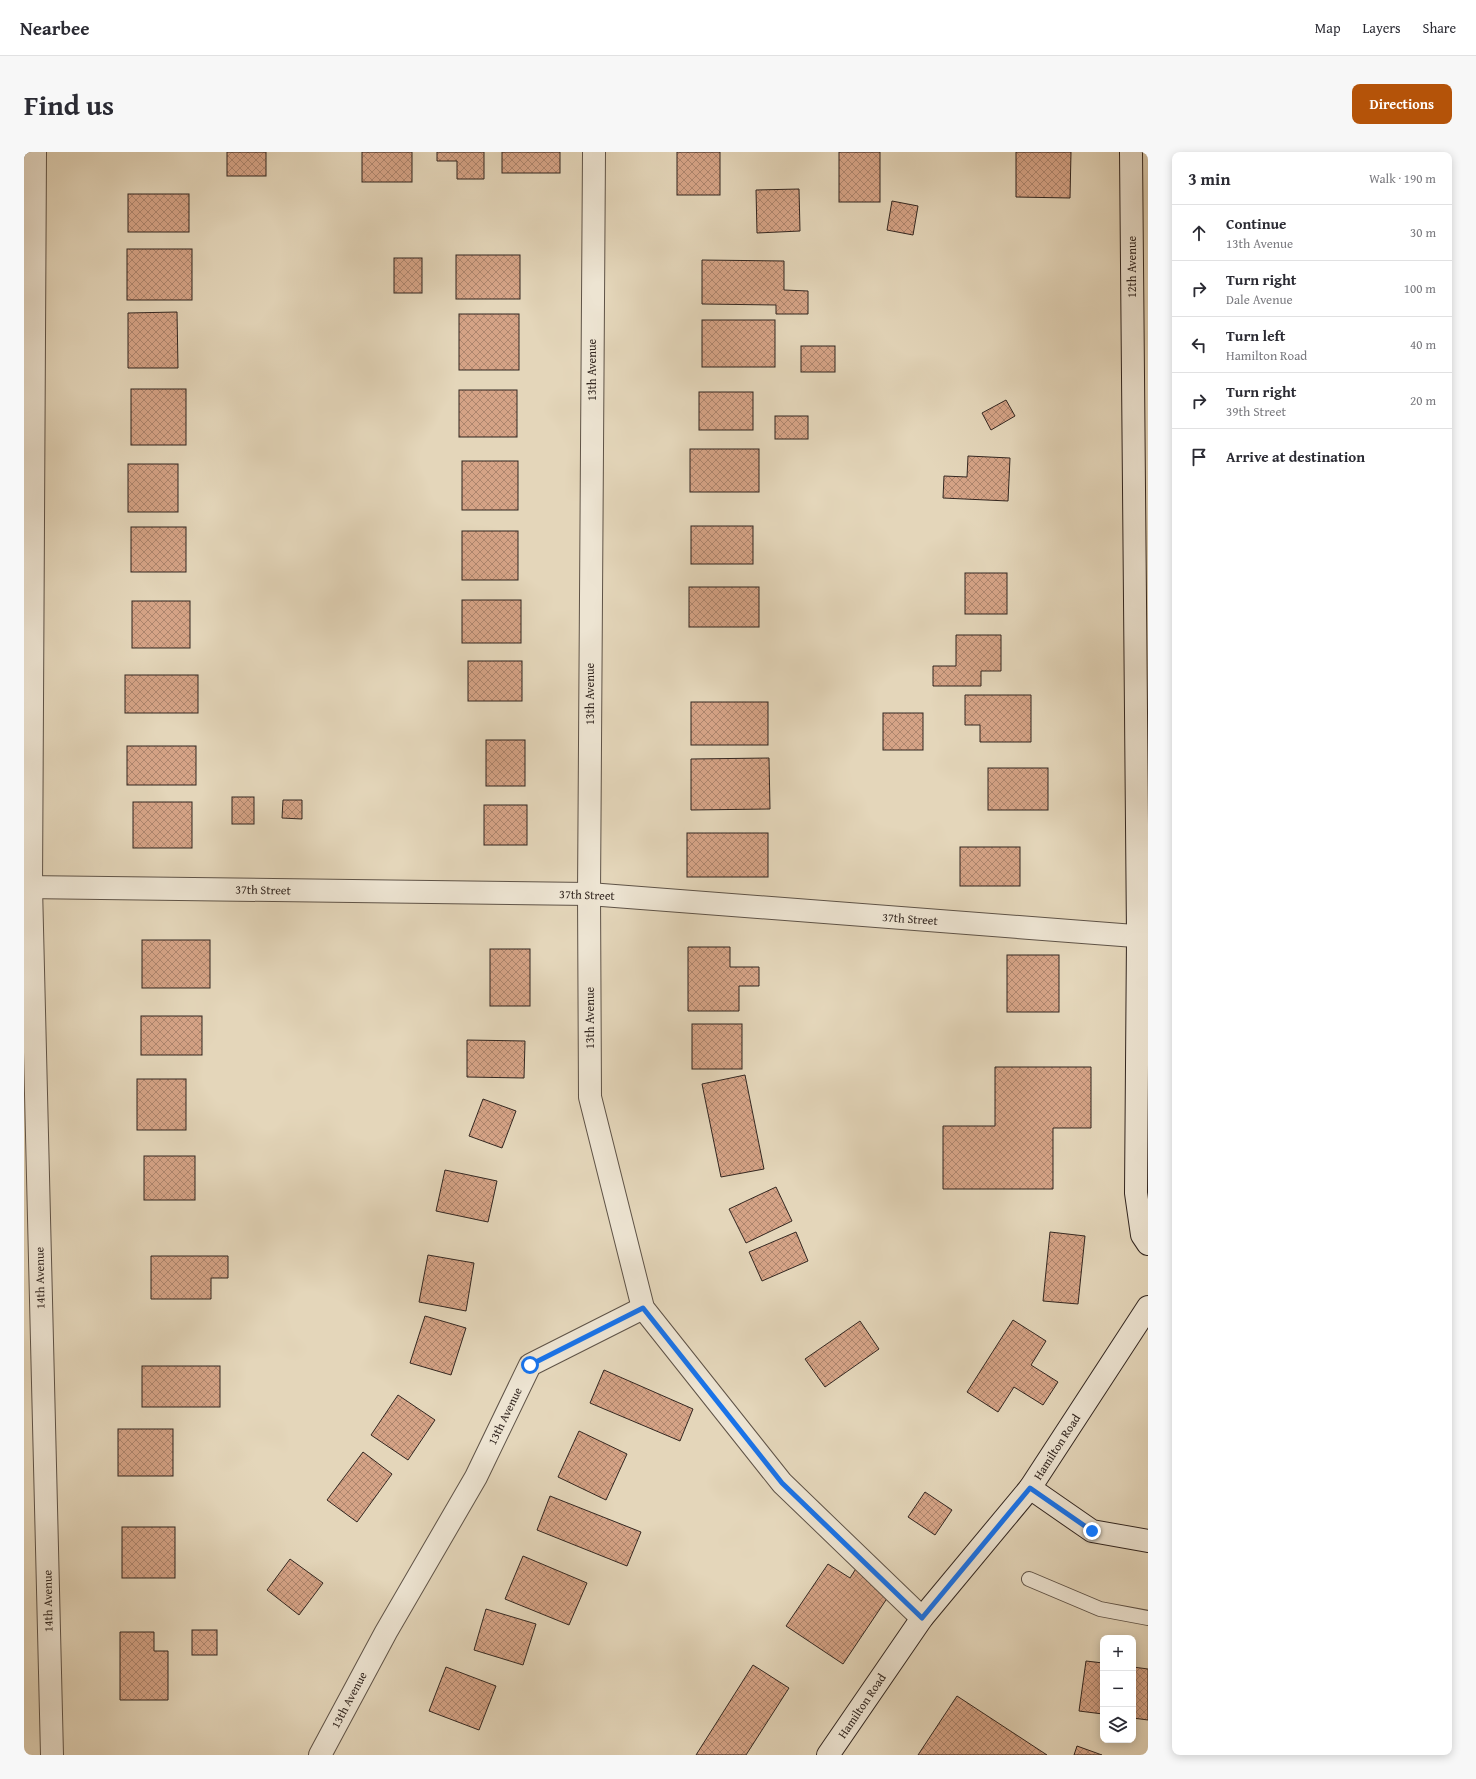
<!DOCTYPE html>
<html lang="en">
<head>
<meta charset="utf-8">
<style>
  :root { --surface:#fff; --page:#f7f7f7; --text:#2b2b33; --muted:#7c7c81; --line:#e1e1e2; --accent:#b45309 }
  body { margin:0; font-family:"Gentium Book Plus",serif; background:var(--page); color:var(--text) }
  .controls { position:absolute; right:12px; bottom:12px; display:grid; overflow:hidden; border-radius:8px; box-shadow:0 2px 10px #0003 }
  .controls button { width:36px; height:36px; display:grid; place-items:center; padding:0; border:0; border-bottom:1px solid var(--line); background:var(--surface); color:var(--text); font:20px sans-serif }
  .stop { position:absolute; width:12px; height:12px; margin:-9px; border:3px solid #1a73e8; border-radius:50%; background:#fff }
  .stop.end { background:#1a73e8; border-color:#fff; box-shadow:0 1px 4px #0008 }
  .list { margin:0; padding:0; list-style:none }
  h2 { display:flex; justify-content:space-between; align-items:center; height:52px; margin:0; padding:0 16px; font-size:17px }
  h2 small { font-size:13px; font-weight:400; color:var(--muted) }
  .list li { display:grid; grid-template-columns:26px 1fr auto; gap:12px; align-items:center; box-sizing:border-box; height:56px; padding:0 16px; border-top:1px solid var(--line) }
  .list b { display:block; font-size:15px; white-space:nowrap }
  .list p { margin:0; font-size:13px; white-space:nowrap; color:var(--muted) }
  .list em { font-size:13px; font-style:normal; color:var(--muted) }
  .icon { flex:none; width:22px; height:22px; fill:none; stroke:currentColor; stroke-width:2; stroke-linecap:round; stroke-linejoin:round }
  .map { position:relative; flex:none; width:1124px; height:1603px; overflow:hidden; border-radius:8px }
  header { display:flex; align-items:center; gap:24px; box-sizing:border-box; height:56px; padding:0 20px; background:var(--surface); border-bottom:1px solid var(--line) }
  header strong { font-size:19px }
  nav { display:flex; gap:22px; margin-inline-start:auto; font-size:14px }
  .intro { display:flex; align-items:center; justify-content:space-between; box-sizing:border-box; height:96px; padding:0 24px }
  h1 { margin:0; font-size:28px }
  .button { padding:10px 18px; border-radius:8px; background:var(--accent); color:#fff; font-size:14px; font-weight:700 }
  main { display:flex; gap:24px; padding:0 24px }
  aside { flex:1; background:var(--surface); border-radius:8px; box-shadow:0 2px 10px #0003 }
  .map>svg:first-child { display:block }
  .building { fill:url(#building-cross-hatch); stroke:#332721 }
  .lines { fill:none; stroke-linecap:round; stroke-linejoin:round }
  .lane-casing { stroke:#5f5347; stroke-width:16 }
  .street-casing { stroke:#5f5347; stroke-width:24 }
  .secondary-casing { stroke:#332721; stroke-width:24 }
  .lane { stroke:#ede4d2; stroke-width:14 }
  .street { stroke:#ede4d2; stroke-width:22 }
  .secondary { stroke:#ede4d2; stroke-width:22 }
  .route { stroke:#1a73e8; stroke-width:5 }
  .labels { text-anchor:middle; stroke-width:3; stroke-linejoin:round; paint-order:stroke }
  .street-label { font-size:12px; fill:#332721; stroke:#ede4d2 }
</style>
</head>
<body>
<header>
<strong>Nearbee</strong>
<nav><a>Map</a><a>Layers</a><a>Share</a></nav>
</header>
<div class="intro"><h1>Find us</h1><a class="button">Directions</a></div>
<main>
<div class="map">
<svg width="1124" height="1603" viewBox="0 0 1124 1603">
  <defs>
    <pattern id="building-cross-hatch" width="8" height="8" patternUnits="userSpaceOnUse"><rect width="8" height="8" fill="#d5a386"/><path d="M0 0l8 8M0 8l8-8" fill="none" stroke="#ad856d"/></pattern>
  </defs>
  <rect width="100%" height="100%" fill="#e4d6ba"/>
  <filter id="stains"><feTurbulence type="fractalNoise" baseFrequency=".005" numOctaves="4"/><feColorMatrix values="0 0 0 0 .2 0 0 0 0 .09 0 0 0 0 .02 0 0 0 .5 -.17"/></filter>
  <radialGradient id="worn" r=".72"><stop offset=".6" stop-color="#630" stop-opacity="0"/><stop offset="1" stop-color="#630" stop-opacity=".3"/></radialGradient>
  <!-- building -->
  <g class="building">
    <rect x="203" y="0" width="39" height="24"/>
    <rect x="338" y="0" width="50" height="30"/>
    <polygon points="413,0 460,0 460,27 433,27 433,9 413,9"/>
    <rect x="478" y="0" width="58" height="21"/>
    <rect x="653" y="0" width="43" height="43"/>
    <rect x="815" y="0" width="41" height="50"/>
    <polygon points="992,0 1047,0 1046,46 992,45"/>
    <polygon points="775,37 776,79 733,81 732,38"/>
    <rect x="104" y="42" width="61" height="38"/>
    <polygon points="868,49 894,54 889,83 863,78"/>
    <rect x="103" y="97" width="65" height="51"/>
    <rect x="432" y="103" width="64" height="44"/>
    <rect x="370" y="106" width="28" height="35"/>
    <polygon points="678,108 760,109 760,138 784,139 784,162 752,162 752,153 678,152"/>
    <polygon points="153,160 154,216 104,216 104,161"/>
    <rect x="435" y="162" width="60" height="56"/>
    <rect x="678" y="168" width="73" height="47"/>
    <rect x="777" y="194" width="34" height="26"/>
    <rect x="107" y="237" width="55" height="56"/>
    <rect x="435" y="238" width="58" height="47"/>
    <rect x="675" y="240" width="54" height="38"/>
    <polygon points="982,248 991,264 967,278 958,261"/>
    <rect x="751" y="264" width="33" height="23"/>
    <rect x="666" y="297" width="69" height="43"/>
    <polygon points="944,304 986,306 984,349 919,346 920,324 943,325"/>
    <rect x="438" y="309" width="56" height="49"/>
    <rect x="104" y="312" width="50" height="48"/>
    <rect x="667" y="374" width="62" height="38"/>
    <rect x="107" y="375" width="55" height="45"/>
    <rect x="438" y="379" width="56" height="49"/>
    <rect x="941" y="421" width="42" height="41"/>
    <rect x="665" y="435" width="70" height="40"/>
    <rect x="438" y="448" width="59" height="43"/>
    <rect x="108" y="449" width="58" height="47"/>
    <polygon points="932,483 977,483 977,519 957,519 957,534 909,534 909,514 932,514"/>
    <rect x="444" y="509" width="54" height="40"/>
    <rect x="101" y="523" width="73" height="38"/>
    <polygon points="941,543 1007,543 1007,590 956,590 956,573 941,573"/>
    <rect x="667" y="550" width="77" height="43"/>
    <rect x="859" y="561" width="40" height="37"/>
    <rect x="462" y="588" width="39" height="46"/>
    <rect x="103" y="594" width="69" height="39"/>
    <polygon points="745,606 746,657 667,658 667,607"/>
    <rect x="964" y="616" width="60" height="42"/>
    <rect x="208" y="645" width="22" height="27"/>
    <polygon points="259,648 278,648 278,667 258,666"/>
    <rect x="109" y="650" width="59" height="46"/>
    <rect x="460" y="653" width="43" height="40"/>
    <rect x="663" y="681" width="81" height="44"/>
    <rect x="936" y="695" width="60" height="39"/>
    <rect x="118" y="788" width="68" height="48"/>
    <polygon points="664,795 706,795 706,815 735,815 735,834 715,834 715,859 664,859"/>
    <rect x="466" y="797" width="40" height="57"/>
    <rect x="983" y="803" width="52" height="57"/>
    <rect x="117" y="864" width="61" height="39"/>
    <rect x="668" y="872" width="50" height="45"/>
    <polygon points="443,888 501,889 500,926 443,925"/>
    <polygon points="971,915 1067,915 1067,976 1029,976 1029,1037 919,1037 919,974 971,974"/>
    <polygon points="721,923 740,1017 697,1025 678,932"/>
    <rect x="113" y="927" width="49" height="51"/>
    <polygon points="459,947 492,959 478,996 445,984"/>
    <rect x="120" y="1004" width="51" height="44"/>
    <polygon points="421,1018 473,1029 464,1070 412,1059"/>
    <polygon points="752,1035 768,1069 722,1091 705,1057"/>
    <polygon points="772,1080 784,1109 738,1129 725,1100"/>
    <polygon points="1026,1080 1061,1084 1054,1152 1019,1149"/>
    <polygon points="404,1103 450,1111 442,1159 395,1150"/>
    <polygon points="127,1104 204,1104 204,1126 187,1126 187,1147 127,1147"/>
    <polygon points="401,1164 442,1176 427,1223 386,1211"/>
    <polygon points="989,1168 1022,1189 1007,1213 1034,1230 1019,1253 990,1235 974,1260 943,1240"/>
    <polygon points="836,1169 855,1197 801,1235 781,1207"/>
    <rect x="118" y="1214" width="78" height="41"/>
    <polygon points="580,1218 669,1257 656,1289 566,1251"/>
    <polygon points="374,1243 411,1268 384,1308 347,1283"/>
    <rect x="94" y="1277" width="55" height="47"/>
    <polygon points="555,1279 603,1302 582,1348 534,1325"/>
    <polygon points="339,1300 368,1322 333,1370 303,1348"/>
    <polygon points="901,1340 928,1358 911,1383 884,1365"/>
    <polygon points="526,1344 617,1380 603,1414 513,1378"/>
    <rect x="98" y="1375" width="53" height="51"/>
    <polygon points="499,1404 563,1431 545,1473 481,1447"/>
    <polygon points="266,1407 299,1431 275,1463 243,1438"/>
    <polygon points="804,1412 826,1426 833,1415 868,1439 819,1512 762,1474"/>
    <polygon points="462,1457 512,1472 499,1513 450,1498"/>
    <rect x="168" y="1478" width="25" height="25"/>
    <polygon points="96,1480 130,1480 130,1499 144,1499 144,1548 96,1548"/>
    <polygon points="1062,1509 1079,1511 1079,1562 1055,1559"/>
    <polygon points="729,1513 765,1536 722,1603 672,1603"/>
    <polygon points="422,1515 472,1534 455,1578 405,1559"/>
    <polygon points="1109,1515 1124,1517 1124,1568 1109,1566"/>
    <polygon points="933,1544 1023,1603 894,1603"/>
    <polygon points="1053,1594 1078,1603 1050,1603"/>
  </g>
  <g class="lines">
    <!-- lane casing -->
    <g class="lane-casing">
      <polyline id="lane" points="1005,1427 1076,1457 1124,1466"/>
    </g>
    <!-- street casing -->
    <g class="street-casing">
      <g id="street">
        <polyline points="11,0 7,735 28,1603"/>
        <polyline points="570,0 565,742 566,945 619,1156 758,1331 898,1466"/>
        <polyline points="0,735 565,742 1124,785"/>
        <polyline points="296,1603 362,1480 452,1325 506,1213 619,1156"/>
      </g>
    </g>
    <!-- secondary casing -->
    <g class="secondary-casing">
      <g id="secondary">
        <polyline points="1107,0 1114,785 1112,1041 1118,1083 1124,1092"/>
        <polyline points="1006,1336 1068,1379 1124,1389"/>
        <polyline points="804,1603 898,1466 1006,1336 1124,1155"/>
      </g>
    </g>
    <!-- lane -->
    <use href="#lane" class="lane"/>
    <!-- street -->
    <use href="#street" class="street"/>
    <!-- secondary -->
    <use href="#secondary" class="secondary"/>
  </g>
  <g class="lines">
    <!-- route -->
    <polyline class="route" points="506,1213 619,1156 758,1331 898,1466 1006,1336 1068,1379"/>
  </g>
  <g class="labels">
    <!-- street labels -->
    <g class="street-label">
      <text transform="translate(1108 115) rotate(-90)" y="4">12th Avenue</text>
      <text transform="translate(568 218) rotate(-90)" y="4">13th Avenue</text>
      <text transform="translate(566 542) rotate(-90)" y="4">13th Avenue</text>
      <text transform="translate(239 738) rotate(1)" y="4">37th Street</text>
      <text transform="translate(563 743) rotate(2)" y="4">37th Street</text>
      <text transform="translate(886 767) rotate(4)" y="4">37th Street</text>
      <text transform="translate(566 866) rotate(-90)" y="4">13th Avenue</text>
      <text transform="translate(16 1126) rotate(-91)" y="4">14th Avenue</text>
      <text transform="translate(481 1264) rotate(-64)" y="4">13th Avenue</text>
      <text transform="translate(1033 1295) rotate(-57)" y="4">Hamilton Road</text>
      <text transform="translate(24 1449) rotate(-91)" y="4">14th Avenue</text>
      <text transform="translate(325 1548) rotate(-62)" y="4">13th Avenue</text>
      <text transform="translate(838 1554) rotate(-56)" y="4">Hamilton Road</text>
    </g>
  </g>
  <rect width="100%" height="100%" filter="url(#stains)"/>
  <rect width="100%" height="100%" fill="url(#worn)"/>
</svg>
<div class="controls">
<button>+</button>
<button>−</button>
<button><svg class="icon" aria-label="layers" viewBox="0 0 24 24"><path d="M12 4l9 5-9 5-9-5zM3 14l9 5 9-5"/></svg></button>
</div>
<div class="stop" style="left:506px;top:1213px"></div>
<div class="stop end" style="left:1068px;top:1379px"></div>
</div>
<aside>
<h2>3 min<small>Walk · 190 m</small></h2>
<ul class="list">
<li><svg class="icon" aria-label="ahead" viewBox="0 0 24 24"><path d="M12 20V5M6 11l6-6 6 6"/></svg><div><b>Continue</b><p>13th Avenue</p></div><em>30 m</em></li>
<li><svg class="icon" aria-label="right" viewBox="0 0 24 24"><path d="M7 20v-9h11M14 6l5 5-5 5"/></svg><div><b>Turn right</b><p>Dale Avenue</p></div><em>100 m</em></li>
<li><svg class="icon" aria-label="left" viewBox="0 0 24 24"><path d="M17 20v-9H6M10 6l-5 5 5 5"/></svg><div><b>Turn left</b><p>Hamilton Road</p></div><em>40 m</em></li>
<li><svg class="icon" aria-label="right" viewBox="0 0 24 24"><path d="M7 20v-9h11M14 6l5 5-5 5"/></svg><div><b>Turn right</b><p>39th Street</p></div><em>20 m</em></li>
<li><svg class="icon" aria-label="arrive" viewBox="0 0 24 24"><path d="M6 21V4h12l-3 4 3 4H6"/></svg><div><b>Arrive at destination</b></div></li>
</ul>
</aside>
</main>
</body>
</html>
